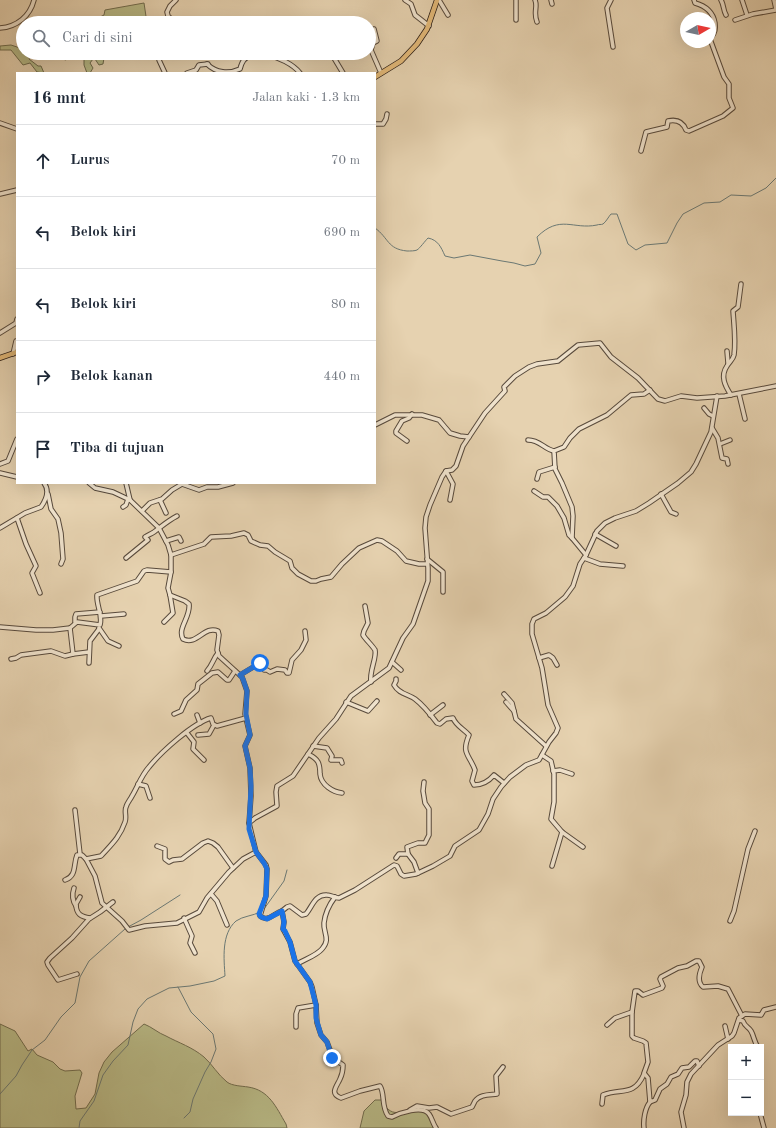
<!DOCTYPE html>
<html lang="id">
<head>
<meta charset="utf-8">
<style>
  :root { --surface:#fff; --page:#f6f6f7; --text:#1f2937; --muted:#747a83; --line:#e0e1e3 }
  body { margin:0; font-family:"Old Standard TT",serif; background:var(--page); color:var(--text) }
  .controls { position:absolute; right:12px; bottom:12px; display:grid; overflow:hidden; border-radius:0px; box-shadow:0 4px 16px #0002 }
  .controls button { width:36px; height:36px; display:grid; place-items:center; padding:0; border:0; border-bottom:1px solid var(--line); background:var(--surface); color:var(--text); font:20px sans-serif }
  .compass { position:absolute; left:680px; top:12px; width:36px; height:36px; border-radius:50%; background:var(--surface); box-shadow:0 4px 16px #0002; rotate:81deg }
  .stop { position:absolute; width:12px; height:12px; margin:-9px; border:3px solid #1a73e8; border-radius:50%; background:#fff }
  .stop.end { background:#1a73e8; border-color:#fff; box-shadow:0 1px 4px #0008 }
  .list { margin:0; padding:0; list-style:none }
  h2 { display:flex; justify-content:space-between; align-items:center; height:52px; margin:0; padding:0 16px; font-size:17px }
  h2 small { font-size:13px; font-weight:400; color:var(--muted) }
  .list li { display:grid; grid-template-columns:26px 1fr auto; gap:12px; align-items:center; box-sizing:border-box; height:72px; padding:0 16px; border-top:1px solid var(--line) }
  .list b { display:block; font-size:15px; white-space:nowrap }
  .list em { font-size:13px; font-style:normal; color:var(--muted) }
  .icon { flex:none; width:22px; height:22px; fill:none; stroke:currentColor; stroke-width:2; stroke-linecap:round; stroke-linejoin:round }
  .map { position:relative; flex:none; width:776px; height:1128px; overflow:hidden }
  .search { position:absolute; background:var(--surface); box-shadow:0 4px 16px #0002; left:16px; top:16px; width:360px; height:44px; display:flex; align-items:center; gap:10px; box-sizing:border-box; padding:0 14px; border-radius:22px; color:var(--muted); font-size:15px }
  .panel { position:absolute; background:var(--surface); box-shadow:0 4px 16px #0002; left:16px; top:72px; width:360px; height:412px; border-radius:0px }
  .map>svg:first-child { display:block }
  .green { fill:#b9bb88; stroke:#716c4e }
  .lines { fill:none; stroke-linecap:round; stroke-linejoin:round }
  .stream { stroke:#6b7873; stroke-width:1 }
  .minor-casing { stroke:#584a3c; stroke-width:5.5 }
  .major-casing { stroke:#291c15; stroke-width:6 }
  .minor { stroke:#efe2cc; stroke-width:3.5 }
  .major { stroke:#e3b978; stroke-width:4.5 }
  .route { stroke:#1a73e8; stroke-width:5 }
</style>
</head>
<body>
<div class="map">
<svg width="776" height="1128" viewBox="0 0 776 1128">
  <rect width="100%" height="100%" fill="#e6d2b0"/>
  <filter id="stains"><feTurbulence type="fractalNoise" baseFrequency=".005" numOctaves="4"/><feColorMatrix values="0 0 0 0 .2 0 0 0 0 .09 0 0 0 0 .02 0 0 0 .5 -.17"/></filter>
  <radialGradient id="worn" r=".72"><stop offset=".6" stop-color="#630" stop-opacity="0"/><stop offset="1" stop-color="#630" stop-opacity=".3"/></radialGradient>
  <!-- green -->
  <g class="green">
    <path d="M144,3L147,23H93C98,21 100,16 104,15L105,10Z"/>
    <polygon points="11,45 20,48 23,47 23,53 33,53 31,54 29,59 38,66 41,66 44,73 37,72 30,63 23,65 11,50 0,50 0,46"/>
    <polygon points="53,53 58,53 60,56 65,53 102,53 104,58 103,64 99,65 95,59 93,59 90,63 93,68 90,73 87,73 84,65 84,54 65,60 60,56"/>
    <path d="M0,1024L15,1031L28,1051L32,1049L37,1055L53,1062L60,1069L65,1071L80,1070L82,1073L75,1096L76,1109L86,1108L95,1094L99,1073L104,1062L112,1052L144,1024C152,1027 158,1033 166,1036C179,1043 192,1047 204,1057C212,1064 218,1075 227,1082C232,1086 242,1086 248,1087C269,1090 276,1107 286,1124L287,1128H0Z"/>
    <path d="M375,1100H382C392,1123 406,1107 424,1109L436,1128H360L364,1111Z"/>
  </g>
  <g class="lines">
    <!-- stream -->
    <g class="stream">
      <path d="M375,228C389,238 387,249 407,251C410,251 415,251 417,250C420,248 425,241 428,238C438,240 441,247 445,256L454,258L470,255L502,261L514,263L525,266L535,264L541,253L537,237C560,214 573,230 597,225C599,224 601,225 603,224C606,222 609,216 611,214H617L628,244L636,250L645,245L667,243L677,223L683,214L704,203L720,202L731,195L751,196L766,188L776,178"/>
      <polyline points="264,909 284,881 287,870"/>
      <polyline points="128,927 141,920 180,895"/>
      <polyline points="178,987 191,1012 213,1034 216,1049 211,1062 205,1072 193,1099 190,1112 184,1118"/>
      <polyline points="0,1094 16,1076 22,1065 32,1050 45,1040 61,1017 75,1003 80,977 89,961 125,929"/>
      <path d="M79,1128L80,1121L94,1101L103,1075L113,1061L128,1045L133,1022L138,1009L147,999L169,988L190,986L214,981L225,976C224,959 221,934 236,921C243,916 253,916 260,912"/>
    </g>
    <!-- minor casing -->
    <g class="minor-casing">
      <g id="minor">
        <polyline points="176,0 170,6 167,12 168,16 176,23"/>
        <polyline points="405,0 411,4 415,15 429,26"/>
        <polyline points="439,0 448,15"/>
        <polyline points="516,0 516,20"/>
        <path d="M535,0C538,7 533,12 537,22"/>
        <polyline points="551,0 552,4"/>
        <polyline points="611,0 607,8 613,47"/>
        <path d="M721,0C724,5 723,10 726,15"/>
        <polyline points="742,0 747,15"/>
        <polyline points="774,0 776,9"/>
        <polyline points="735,20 753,14 776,10"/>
        <polyline points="183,23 186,23"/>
        <polyline points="213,23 218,19 222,23"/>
        <path d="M0,28C17,27 30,16 34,0"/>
        <polyline points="374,29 377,41 373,43 371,50 381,73"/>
        <polyline points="161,53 159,60 165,73"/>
        <path d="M266,53L267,55C278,57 293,64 300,73"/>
        <polyline points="334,58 343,73"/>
        <path d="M207,64C216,73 229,74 240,69C243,58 245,59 254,53"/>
        <polyline points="187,73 196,70 199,65 208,64"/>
        <polyline points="0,123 17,129"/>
        <polyline points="375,124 383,124 386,119 387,114"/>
        <path d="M641,151L646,132L667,127L668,121C677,119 683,122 686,130L689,131L723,116L733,108L729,98V84L724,77L710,39C712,37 713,35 714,33C716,30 715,26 715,23C713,12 706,6 695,3L694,0"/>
        <polyline points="0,194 17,190"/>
        <polyline points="0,333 16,323 17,319"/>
        <polyline points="727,351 728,363"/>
        <polyline points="13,354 16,341"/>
        <polyline points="739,394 745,419"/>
        <path d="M731,395C725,386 720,376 727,366C729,362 733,360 734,355C736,341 734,326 733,311L738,307L741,284"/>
        <polyline points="704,408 709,414 713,416"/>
        <polyline points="375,425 395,415 422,415 439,420 450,433 460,436 469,437"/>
        <polyline points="712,428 718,438 722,458 727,459 728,464"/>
        <path d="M528,440C540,440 544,449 554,451"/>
        <polyline points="407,441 396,433 396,431 402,421 409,418 412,414"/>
        <polyline points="720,444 730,440"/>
        <polyline points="0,464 8,461 17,439"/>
        <polyline points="446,471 453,484 450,500"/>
        <polyline points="0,473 17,477"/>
        <polyline points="537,479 539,472 555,467"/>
        <polyline points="89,483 95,488 113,492 130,500 159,528 168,545 171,555 171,572 168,588 170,595 173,613 164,622"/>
        <polyline points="126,483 130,500"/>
        <polyline points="534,491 543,497 548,497 557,506 564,518 569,535 572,538"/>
        <polyline points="48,494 51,509 58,519 61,533 63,559 61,564"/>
        <polyline points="661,494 671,512 676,514"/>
        <polyline points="160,500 166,513"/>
        <polyline points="123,507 126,505 128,499"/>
        <polyline points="142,511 150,503 162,499 172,490 182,484 199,490 207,487 218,487 233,483"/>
        <polyline points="17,518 26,544 36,566 32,573 40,593"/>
        <path d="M0,528L25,513L41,507C46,500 50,491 44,483"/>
        <polyline points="595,534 616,546"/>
        <polyline points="166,541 179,537 181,541"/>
        <polyline points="171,555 204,544 211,537 231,536 244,533 248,535 251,541 260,545 268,546 275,552 290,561 292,568 298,574 311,581 316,581 321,579 331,577 342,564 359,548 377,540 382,541 397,551 406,561 419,564 427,564"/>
        <polyline points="586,555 597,531 605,523 615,518 636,511 649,503 678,483 691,472 696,464 711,432 717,396"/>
        <path d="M126,558L148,540L145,537C148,535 151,534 154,532C162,526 169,520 177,516"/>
        <polyline points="584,558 600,564 623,566"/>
        <polyline points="427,559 443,572 443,592"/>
        <path d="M170,595L185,601L189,604C191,617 177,628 183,639C197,646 204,625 218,631L219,635L217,650L219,656L242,677L247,691L245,714L250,735L245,746L250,768L251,796L249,823"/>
        <path d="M365,606L368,623L364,631L363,635C366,640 372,645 375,650C377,658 369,671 371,682"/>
        <polyline points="101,616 124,614"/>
        <polyline points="75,622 75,617 76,614 100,612"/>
        <path d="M0,627L36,630H53L70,628L77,622L100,625C103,615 96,605 97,595L137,581L144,571L147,570L171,572"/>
        <polyline points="70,628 73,654 89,652"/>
        <polyline points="99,628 108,641 119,646"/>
        <polyline points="539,658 549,655 553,658 557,665"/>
        <polyline points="11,659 16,658 21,655 51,651 65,656 73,654"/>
        <polyline points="392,662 401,670"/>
        <polyline points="89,663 90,641 99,629"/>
        <path d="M207,671C213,664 213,659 218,653"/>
        <polyline points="240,675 260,663 264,670 267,670 270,672 277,669 285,670 287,673 289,673 292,660 301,650 306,640 305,631"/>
        <path d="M396,679V681L394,685C399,694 408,694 415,699C423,705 431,715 437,723L440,724L446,719L453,718C456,726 464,729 469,735C461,754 469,754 475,770L472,781L474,785C483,785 489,781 494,775L504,783"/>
        <polyline points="504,694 512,703 514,711"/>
        <polyline points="346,702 368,711 377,701"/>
        <polyline points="506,702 514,711 516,719 546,746"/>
        <polyline points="174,714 181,711 186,700 197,690 198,684 212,673 218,672 227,680 229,680 235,671"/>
        <polyline points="197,715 200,723"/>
        <polyline points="430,715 443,705"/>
        <path d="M246,718L217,726L213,724L211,718C193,723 161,752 149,767C141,776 138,786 132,796C130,800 127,803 126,807C124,811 127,817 125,822C120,837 111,845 101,856L86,859L95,876L102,903L122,921L129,930L145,926L177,923L199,912L207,898L229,872L243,859L256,852"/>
        <polyline points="187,733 194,742 193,749 204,760"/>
        <polyline points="198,735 209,734 214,725"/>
        <polyline points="313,746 327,748 332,756 331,760 341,760 342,763"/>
        <path d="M308,754C312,756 316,758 318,762C320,766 320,770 320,774C321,785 333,792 342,793"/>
        <polyline points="542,755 551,761 554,774 554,802 551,819 562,832 583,847"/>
        <polyline points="553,771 560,770 572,774"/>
        <polyline points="138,784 146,786 150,798"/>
        <polyline points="75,810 80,854"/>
        <polyline points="157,846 165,849 165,859 169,862 173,860 182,859 203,843 208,841 213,843 218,847 233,868"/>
        <polyline points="396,858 399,854 408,854"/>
        <polyline points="552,866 562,832"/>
        <polyline points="418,873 414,862 408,854 407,847 418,843 425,843 429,835 429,809 425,803 423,791 424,782"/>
        <path d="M65,880C77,876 73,865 77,855H82L86,859"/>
        <path d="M74,888C72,894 72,900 76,906"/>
        <polyline points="211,894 217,901 227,925"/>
        <path d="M80,897L76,904C76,914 81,917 90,918"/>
        <path d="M282,911L287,907L290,906L302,915L306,914C312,907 315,894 327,895C331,895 335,898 339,898L355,890L394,865L397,866L401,874L404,876L416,874L433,866L450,856L455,846L479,830L488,814L493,799L501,787L510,777L526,765L539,760L549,742L556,733L558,728L548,705L542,668L532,634V624L534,619L546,613L565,597L573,586L580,564L586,555L572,538L573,516L572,507L562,483L555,469L554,451L564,447L570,438L579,429L607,415L631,395L644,394L650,390"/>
        <polyline points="184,918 192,936 190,943 195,953"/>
        <polyline points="730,921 734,911 748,849 755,831"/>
        <path d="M297,964C305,959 316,956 322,949C331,939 323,933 324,923C325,913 329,905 335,897"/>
        <polyline points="77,974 58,980 48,965 47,962 50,958 72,938 89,919 100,912 113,902"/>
        <path d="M739,1020L743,1021C745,1027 748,1026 751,1031C754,1036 754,1042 758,1047"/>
        <polyline points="607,1025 615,1018 632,1012"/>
        <polyline points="725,1026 728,1039"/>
        <polyline points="296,1027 296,1014 298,1008 316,1005"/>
        <path d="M699,1066L697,1061H695L689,1067L682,1068L678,1074L671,1077L667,1084L660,1089L655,1100L650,1102L648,1078L644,1073L648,1062L646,1043L643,1041L634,1038L632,1036V1012L635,991H638L643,995L662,988L663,986L660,979L661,977L678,968L687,966L696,961H699L702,967C699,974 697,982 703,987L718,986L728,989L742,1016"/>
        <path d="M602,1104L603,1095C621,1088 634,1097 644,1074"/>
        <path d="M410,1110L417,1106L429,1108L437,1107L451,1114L472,1107C473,1105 474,1103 475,1101C480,1094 490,1095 497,1094L496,1076L503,1067"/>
        <polyline points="760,1113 764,1128"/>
        <path d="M436,1128C433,1124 432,1118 429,1114C422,1105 400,1113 392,1117L388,1116C381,1106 385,1093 380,1086L360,1091L341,1098C329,1094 337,1086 340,1079C342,1075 343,1070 343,1065L333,1058L327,1042L321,1035L317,1023L316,1005L312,987L310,982L295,961L290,942L283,929L284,922L282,911C274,913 268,923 260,916L266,896L267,869L266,865L256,852L249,823L255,818L277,806L276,792L277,786L293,776L319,738L336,719L351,696L389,668L403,638L413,624L428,581V568L425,528L426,517L430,505L442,477L446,471L452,470L456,466L463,446L485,413L505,391L504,387L515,376L529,367L537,364L558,361L578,345L600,343L611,357L638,378L658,399L665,401L681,396L697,398L725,396L776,386"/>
        <path d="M644,1128C643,1120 645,1108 650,1102"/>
        <polyline points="684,1128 681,1112 686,1095 687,1082 691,1074 718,1045 732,1036 734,1033 739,1018 745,1014 761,1015 764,1010 776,1007"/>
      </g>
    </g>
    <!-- major casing -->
    <g class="major-casing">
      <g id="major">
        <polyline points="375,77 401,61 417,44 427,29 437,0"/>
        <polyline points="0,358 17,352"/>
      </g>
    </g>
    <!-- minor -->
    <use href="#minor" class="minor"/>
    <!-- major -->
    <use href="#major" class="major"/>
  </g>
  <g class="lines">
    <!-- route -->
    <polyline class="route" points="260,663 240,675 243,679 247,691 246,714 250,735 245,746 250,768 251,786 249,829 256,852 264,863 267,869 266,896 259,914 261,917 267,919 282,911 284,922 283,929 285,931 290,942 295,961 310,982 316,1005 316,1018 320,1032 321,1035 327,1042 332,1058"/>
  </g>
  <rect width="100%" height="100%" filter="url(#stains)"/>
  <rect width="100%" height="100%" fill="url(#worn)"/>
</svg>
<div class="controls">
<button>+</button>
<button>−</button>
</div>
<svg class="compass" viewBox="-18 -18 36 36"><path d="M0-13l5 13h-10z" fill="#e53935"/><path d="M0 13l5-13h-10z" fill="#747a83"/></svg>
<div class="stop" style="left:260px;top:663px"></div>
<div class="stop end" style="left:332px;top:1058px"></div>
<div class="search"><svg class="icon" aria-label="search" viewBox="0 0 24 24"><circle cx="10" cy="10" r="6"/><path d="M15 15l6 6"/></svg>Cari di sini</div>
<section class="panel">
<h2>16 mnt<small>Jalan kaki · 1.3 km</small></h2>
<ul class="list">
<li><svg class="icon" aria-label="ahead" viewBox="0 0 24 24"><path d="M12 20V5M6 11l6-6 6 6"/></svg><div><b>Lurus</b></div><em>70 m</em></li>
<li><svg class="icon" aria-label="left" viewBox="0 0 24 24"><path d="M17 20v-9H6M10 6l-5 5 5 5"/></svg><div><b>Belok kiri</b></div><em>690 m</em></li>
<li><svg class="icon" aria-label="left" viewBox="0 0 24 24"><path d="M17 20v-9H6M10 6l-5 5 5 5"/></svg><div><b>Belok kiri</b></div><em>80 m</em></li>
<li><svg class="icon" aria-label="right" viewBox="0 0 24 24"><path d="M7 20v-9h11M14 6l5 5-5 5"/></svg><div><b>Belok kanan</b></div><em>440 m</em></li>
<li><svg class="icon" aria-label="arrive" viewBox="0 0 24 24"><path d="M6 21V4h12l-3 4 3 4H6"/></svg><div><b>Tiba di tujuan</b></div></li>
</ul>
</section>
</div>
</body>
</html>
